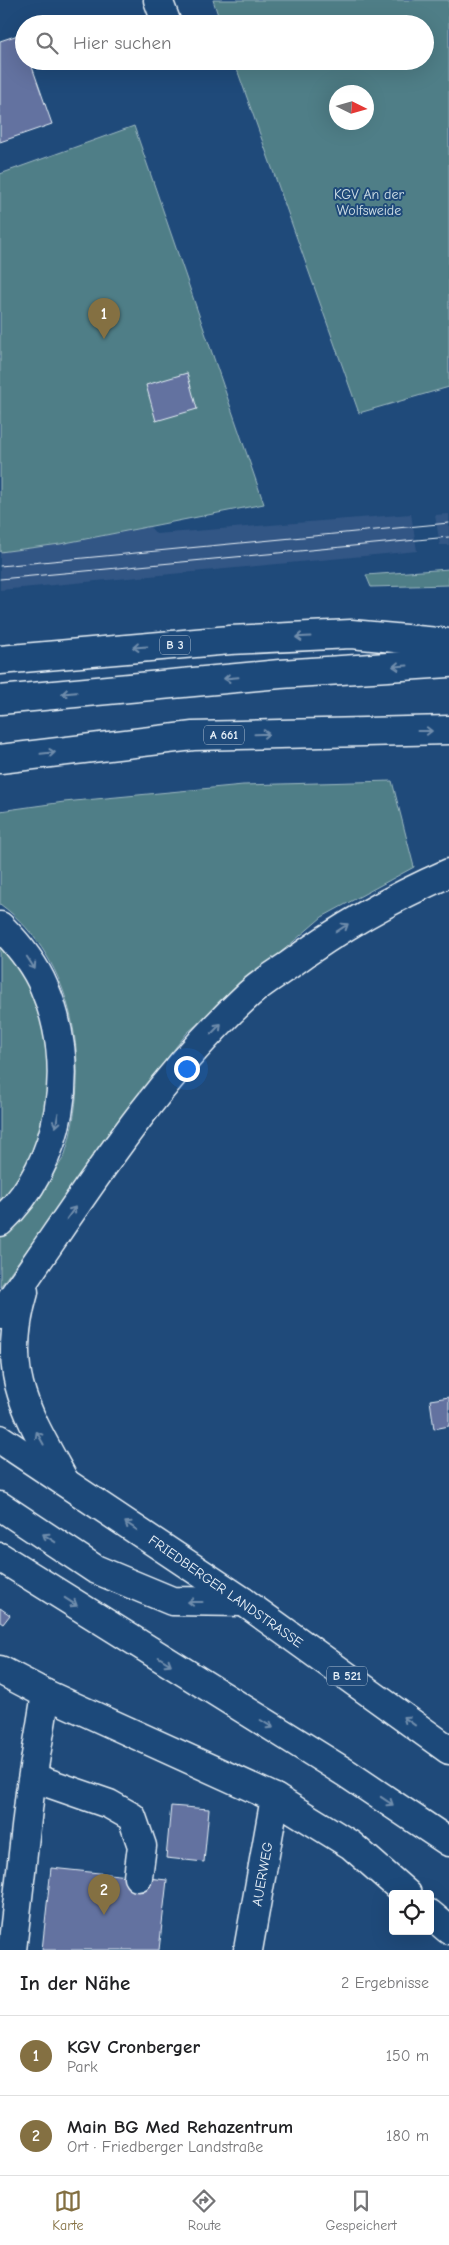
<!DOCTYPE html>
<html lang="de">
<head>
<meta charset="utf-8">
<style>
  :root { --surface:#fff; --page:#f6f6f6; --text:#202124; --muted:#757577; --line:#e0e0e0; --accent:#847042 }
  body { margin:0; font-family:"Comic Neue",sans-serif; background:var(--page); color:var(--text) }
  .controls { position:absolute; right:15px; bottom:15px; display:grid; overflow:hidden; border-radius:5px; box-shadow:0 5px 20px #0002 }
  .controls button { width:45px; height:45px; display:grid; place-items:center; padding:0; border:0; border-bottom:1px solid var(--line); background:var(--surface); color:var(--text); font:25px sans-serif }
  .compass { position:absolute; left:329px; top:85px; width:45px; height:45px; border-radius:50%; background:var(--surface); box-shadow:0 5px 20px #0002; rotate:95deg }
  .you { position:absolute; left:186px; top:1068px; width:18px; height:18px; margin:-12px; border:4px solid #fff; border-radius:50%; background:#1a73e8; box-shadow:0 0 0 8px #1a73e833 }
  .badge { display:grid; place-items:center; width:32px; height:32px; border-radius:50%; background:var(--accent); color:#fff; font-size:16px; font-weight:700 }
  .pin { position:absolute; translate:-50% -41px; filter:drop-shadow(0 1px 2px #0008) }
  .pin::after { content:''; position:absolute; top:26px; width:18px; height:15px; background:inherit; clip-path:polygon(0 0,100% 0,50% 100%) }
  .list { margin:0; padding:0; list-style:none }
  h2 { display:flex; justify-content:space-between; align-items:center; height:65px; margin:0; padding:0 20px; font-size:21px }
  h2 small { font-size:16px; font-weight:400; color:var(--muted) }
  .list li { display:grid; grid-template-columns:32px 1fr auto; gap:15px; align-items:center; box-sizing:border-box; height:80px; padding:0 20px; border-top:1px solid var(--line) }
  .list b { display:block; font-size:19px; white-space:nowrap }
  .list p { margin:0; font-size:16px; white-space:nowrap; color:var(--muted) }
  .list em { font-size:16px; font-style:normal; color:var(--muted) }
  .icon { flex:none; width:28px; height:28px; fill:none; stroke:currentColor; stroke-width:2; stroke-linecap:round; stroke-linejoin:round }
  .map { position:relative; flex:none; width:449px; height:1950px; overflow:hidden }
  .search { position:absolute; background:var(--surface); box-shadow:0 5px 20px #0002; left:15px; right:15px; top:15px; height:55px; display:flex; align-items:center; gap:12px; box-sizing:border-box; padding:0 18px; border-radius:28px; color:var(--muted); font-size:19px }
  .sheet { height:225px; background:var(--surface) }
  nav { display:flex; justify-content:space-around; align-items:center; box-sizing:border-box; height:70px; border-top:1px solid var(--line); background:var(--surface); font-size:14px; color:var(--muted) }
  nav a { display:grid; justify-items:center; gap:2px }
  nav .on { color:var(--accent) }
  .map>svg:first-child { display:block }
  .built { fill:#335685 }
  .green { fill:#507e87; stroke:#9cb8c0; fill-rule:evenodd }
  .building { fill:#6372a0; stroke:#e8f1f8 }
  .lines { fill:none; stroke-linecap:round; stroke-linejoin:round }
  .minor-casing { stroke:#e8f1f8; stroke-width:31 }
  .major-casing { stroke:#e8f1f8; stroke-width:31 }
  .highway-casing { stroke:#e8f1f8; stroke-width:31 }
  .minor { stroke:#1f4a7a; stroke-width:28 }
  .major { stroke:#1f4a7a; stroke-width:28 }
  .highway { stroke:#1f4a7a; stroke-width:28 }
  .tram { stroke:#e8f1f8; stroke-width:1 }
  .oneway { stroke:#6f8dac }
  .labels { text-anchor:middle; stroke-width:4; stroke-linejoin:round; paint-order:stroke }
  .shield { fill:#1f4a7a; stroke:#acbfd2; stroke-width:1 }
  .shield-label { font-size:12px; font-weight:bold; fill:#e8f1f8 }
  .park-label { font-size:14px; fill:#d1e0e7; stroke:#1f4a7a }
  .street-label { font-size:14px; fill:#e8f1f8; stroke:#1f4a7a }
</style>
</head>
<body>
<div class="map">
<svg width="449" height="1950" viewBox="0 0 449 1950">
  <rect width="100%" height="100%" fill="#1f4a7a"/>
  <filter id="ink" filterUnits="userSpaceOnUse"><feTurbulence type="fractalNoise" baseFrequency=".02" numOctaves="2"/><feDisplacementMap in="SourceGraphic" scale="10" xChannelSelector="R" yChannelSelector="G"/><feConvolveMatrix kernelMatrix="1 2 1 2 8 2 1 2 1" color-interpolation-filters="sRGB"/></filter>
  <g filter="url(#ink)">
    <!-- built -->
    <g class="built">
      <polygon points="411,514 417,551 0,590 0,552 60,544 150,527 156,534"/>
      <polygon points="449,514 449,545 440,545 435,515"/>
    </g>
    <!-- green -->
    <g class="green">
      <path d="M213,0H449V387L359,413L234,61H425V24H221ZM336,92H366V122H336Z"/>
      <polygon points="134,126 264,504 60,544 0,552 0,174"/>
      <polygon points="449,569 449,585 371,587 366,575"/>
      <path d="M392,781L414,867L322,917L187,1033L142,1090L0,1287V1237C12,1226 25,1215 36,1203C43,1195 48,1183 54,1173C57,1167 63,1160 65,1154C92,1068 76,960 0,904V811L64,802L243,785Z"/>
      <polygon points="0,947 22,970 47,1038 50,1072 46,1114 28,1169 0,1208"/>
    </g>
    <!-- building -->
    <g class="building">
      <polygon points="21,34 24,42 24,61 30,61 52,124 0,142 0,41"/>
      <polygon points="187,373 197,409 156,421 146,385"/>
      <polygon points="449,1397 449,1426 434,1429 430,1400"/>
      <polygon points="0,1608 10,1615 3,1624 0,1622"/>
      <polygon points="171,1806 209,1809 204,1862 166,1858"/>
      <polygon points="51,1868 167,1880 159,1950 42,1950"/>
    </g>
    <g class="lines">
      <!-- minor casing -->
      <g class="minor-casing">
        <g id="minor">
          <polyline points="158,0 167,24"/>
          <polyline points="0,1506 95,1569 172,1601 244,1602"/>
          <polyline points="0,1670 46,1694 275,1798 351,1845 407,1894"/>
          <polyline points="34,1778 109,1804 132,1817 142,1846 138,1877"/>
          <polyline points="430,1914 449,1930"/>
          <polyline points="12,1950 30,1792 46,1694"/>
          <polyline points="248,1950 275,1798"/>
        </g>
      </g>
      <!-- major casing -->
      <g class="major-casing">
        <g id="major">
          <polyline points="0,1439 244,1602 449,1750"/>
          <polyline points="0,1557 346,1773 449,1842"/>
        </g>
      </g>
      <!-- highway casing -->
      <g class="highway-casing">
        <g id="highway">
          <polyline points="0,660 230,640 351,634 449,643"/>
          <polyline points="0,700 280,674 449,663"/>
          <polyline points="0,759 193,736 449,730"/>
          <path d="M0,926C18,944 34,963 44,987C78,1065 63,1163 0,1222"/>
          <path d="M24,1292C0,1373 26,1411 64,1480"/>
          <path d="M0,1315C78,1205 149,1086 249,994C261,983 276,974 289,965C339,928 392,898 449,873"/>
        </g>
      </g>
      <!-- minor -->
      <use href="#minor" class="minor"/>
      <!-- major -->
      <use href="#major" class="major"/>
      <!-- highway -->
      <use href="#highway" class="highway"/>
      <!-- tram -->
      <g class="tram">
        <polyline points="0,566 449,523"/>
        <polyline points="0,579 449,537"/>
      </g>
    </g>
    <!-- one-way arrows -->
    <defs><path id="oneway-shaft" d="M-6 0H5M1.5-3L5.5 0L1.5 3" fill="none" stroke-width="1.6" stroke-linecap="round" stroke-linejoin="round" transform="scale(1.25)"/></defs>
    <g class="oneway">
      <use href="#oneway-shaft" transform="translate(303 637) rotate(177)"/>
      <use href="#oneway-shaft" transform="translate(140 647) rotate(176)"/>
      <use href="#oneway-shaft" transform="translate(400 666) rotate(176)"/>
      <use href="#oneway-shaft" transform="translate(231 678) rotate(175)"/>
      <use href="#oneway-shaft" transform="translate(69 693) rotate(175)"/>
      <use href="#oneway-shaft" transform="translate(425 731)"/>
      <use href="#oneway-shaft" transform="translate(262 734) rotate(-2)"/>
      <use href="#oneway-shaft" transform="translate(48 753) rotate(-6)"/>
      <use href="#oneway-shaft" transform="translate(342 928) rotate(-33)"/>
      <use href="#oneway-shaft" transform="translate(31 963) rotate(57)"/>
      <use href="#oneway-shaft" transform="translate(216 1029) rotate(-46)"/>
      <use href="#oneway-shaft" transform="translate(57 1120) rotate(101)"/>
      <use href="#oneway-shaft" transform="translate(71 1213) rotate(-55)"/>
      <use href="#oneway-shaft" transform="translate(40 1438) rotate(-119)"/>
      <use href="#oneway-shaft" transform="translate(131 1526) rotate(-146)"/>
      <use href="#oneway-shaft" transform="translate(49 1538) rotate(-147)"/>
      <use href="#oneway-shaft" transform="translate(71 1602) rotate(33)"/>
      <use href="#oneway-shaft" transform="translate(195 1602) rotate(-180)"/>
      <use href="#oneway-shaft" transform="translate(165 1661) rotate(32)"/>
      <use href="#oneway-shaft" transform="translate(409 1721) rotate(-144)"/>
      <use href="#oneway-shaft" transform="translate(267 1724) rotate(32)"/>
      <use href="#oneway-shaft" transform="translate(387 1801) rotate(34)"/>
    </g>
  </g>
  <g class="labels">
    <!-- shield labels -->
    <g class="shield">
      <rect x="160" y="635.5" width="30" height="19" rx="4"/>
      <rect x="204" y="725.5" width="40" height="19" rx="4"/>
      <rect x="327" y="1666.5" width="40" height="19" rx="4"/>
    </g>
    <g class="shield-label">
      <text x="175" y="649">B 3</text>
      <text x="224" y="739">A 661</text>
      <text x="347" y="1680">B 521</text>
    </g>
    <!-- park labels -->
    <g class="park-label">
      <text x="369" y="199">KGV An der<tspan x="369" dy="16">Wolfsweide</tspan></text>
    </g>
    <!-- street labels -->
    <g class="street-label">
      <text transform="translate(226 1591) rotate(35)" y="5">FRIEDBERGER LANDSTRASSE</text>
      <text transform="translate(262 1874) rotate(-80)" y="5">AUERWEG</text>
    </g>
  </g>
</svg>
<div class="controls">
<button><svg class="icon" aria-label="locate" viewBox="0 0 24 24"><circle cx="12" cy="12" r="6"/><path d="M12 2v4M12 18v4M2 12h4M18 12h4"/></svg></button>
</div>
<svg class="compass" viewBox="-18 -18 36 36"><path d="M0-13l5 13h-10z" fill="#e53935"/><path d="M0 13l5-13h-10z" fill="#757577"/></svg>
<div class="you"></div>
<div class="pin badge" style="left:104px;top:339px">1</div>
<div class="pin badge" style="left:104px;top:1915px">2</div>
<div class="search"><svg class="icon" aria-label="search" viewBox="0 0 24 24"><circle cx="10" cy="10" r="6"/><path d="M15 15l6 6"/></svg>Hier suchen</div>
</div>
<section class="sheet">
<h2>In der Nähe<small>2 Ergebnisse</small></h2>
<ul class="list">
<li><span class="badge">1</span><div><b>KGV Cronberger</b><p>Park</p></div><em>150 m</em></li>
<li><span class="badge">2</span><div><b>Main BG Med Rehazentrum</b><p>Ort · Friedberger Landstraße</p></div><em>180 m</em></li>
</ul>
</section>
<nav>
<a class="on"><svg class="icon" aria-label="map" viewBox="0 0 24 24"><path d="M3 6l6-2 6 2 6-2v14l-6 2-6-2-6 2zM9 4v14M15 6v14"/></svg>Karte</a>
<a><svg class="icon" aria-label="directions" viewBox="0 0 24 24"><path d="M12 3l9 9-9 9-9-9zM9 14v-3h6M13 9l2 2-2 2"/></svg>Route</a>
<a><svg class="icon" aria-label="saved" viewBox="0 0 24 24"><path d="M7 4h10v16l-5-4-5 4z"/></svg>Gespeichert</a>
</nav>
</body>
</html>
